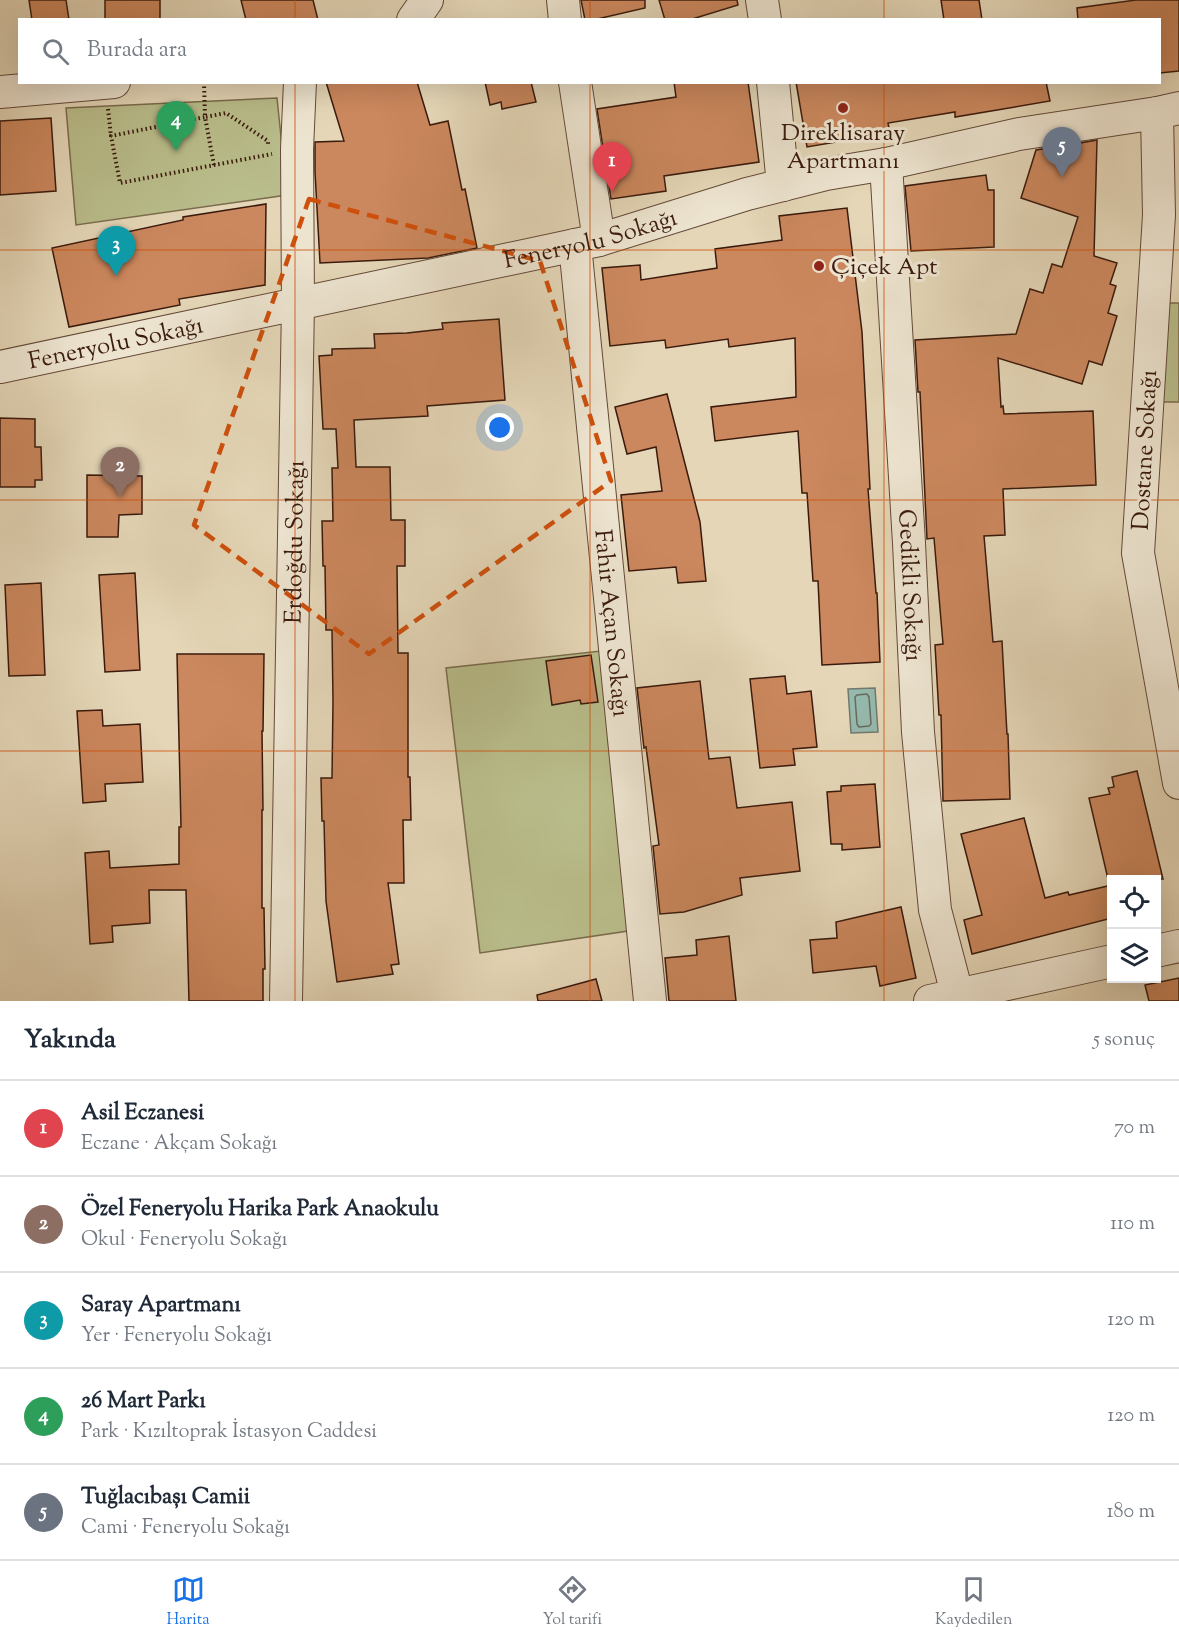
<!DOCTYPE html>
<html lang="tr">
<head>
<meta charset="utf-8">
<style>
  :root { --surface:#fff; --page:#f6f6f7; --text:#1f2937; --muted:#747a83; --line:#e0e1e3; --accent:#1a73e8 }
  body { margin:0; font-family:"Sorts Mill Goudy",serif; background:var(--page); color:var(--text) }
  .controls { position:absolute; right:18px; bottom:18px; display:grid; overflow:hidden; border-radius:0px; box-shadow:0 6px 24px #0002 }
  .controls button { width:54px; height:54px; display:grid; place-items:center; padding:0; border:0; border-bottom:2px solid var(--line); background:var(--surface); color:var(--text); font:30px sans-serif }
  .you { position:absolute; left:500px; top:428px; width:21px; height:21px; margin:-15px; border:4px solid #fff; border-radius:50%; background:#1a73e8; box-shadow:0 0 0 9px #1a73e833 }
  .badge { display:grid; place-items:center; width:39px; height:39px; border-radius:50%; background:var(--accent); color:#fff; font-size:20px; font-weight:700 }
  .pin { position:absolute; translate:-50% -50px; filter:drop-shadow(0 2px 3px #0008) }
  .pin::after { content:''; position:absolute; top:32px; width:21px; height:18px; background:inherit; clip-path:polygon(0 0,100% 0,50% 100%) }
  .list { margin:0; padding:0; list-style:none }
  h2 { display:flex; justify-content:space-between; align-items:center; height:78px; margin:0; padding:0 24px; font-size:26px }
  h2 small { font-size:20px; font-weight:400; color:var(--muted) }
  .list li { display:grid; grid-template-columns:39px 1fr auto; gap:18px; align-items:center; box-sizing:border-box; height:96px; padding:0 24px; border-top:2px solid var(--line) }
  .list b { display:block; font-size:22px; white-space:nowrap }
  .list p { margin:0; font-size:20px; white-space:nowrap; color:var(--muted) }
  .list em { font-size:20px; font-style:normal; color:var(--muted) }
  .icon { flex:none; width:33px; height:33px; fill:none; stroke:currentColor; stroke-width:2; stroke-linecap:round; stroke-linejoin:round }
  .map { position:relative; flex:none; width:1179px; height:1001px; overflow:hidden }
  .search { position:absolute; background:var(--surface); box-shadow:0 6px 24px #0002; left:18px; right:18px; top:18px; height:66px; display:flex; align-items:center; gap:15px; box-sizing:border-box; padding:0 21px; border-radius:0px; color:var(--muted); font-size:22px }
  .sheet { height:558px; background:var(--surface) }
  nav { display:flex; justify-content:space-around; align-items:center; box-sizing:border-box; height:84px; border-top:2px solid var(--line); background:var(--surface); font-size:16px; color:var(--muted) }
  nav a { display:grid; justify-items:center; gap:3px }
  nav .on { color:var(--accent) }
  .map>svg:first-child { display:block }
  .green { fill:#b9bd8b; stroke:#7a6c4c; stroke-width:1.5 }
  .water { fill:#95b9ad; stroke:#71796d; stroke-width:1.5 }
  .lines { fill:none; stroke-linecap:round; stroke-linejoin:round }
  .shore { stroke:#686a5d; stroke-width:1.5 }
  .building { fill:#cb875d; stroke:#3a1a0d; stroke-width:1.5 }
  .minor-casing { stroke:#644938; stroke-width:34 }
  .path { stroke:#3a1a0d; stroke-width:4; stroke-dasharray:1.5 3; stroke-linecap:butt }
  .minor { stroke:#ede4d0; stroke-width:32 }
  .marked { fill:none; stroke:#ce500c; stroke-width:4.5; stroke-dasharray:12 8; stroke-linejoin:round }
  .grid { fill:none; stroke:#ce500c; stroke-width:1.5; stroke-opacity:0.55 }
  .poi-dot { fill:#8f2418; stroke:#ede4d0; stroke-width:2 }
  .labels { text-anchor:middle; stroke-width:6; stroke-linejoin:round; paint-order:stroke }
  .poi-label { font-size:24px; fill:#3a1a0d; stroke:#ede4d0 }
  .street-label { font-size:24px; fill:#3a1a0d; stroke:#ede4d0 }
</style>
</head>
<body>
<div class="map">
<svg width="1179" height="1001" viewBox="0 0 1179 1001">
  <rect width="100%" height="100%" fill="#e4d6b7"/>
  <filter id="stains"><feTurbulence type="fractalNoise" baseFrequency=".00333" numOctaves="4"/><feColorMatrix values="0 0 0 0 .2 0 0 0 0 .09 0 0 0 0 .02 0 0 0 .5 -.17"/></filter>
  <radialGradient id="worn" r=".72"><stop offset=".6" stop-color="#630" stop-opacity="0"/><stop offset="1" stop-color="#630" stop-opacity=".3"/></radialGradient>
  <!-- green -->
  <g class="green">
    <polygon points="277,98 287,195 76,225 66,108"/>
    <polygon points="1166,303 1179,303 1179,402 1159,402"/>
    <polygon points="601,651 628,931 480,953 446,668"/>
  </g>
  <!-- water -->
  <polygon class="water" points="875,688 878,732 851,733 848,689"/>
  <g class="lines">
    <!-- shore -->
    <polygon class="shore" points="867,694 869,697 871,724 869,726 859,727 857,724 855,697 857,695"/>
  </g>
  <!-- building -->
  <g class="building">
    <polygon points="29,0 66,0 69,20 32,20"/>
    <rect x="105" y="0" width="55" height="20"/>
    <polygon points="241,0 313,0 318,20 246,20"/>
    <polygon points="581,0 645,0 645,8 593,20 585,20"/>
    <polygon points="659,0 737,0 738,5 689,20 665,20"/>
    <polygon points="941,0 979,0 982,20 944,20"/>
    <polygon points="1136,0 1179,0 1179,71 1160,73 1160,20 1078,20 1077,8"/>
    <polygon points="326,82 417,82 430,125 448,121 462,190 465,189 477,248 428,258 320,263 315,172 315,142 344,141"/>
    <polygon points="485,82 531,82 536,102 502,109 501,102 490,105"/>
    <polygon points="674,82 748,82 759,162 664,176 666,191 611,199 597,109 676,97"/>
    <polygon points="796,82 1046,82 1050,101 955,117 955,112 888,123 890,133 807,147"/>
    <polygon points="51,118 56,191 0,195 0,121"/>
    <polygon points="1097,140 1094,256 1117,263 1110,284 1116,286 1108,313 1117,316 1102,365 1089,361 1082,384 998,358 1001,407 1003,406 1004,414 1093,411 1096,485 1003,489 1005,535 984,536 993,642 1002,641 1007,734 1008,734 1010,799 943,801 941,715 939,715 935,645 943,644 934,538 927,539 920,392 918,392 915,340 1016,334 1030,289 1043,293 1052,264 1062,267 1078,217 1021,198 1036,150 1042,149 1067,157 1069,145"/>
    <polygon points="986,175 988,190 994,190 994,247 911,251 905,186"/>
    <polygon points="266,204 265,285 179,299 180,305 69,327 52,248 183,220 183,217"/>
    <polygon points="847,208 862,332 870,489 868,489 876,593 877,593 880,662 822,665 818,581 813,581 807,493 802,493 798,431 715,441 711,407 796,397 795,338 729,347 728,339 666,348 665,340 610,346 602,268 640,265 641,280 717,268 715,249 782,240 779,216"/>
    <polygon points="499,319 505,400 427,406 428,416 354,420 356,467 390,467 391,520 405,520 405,566 397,566 398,653 408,653 408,777 410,777 411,820 403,820 404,883 388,883 399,964 391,965 393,974 337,982 326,901 324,821 322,821 321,778 332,778 333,701 332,630 326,630 325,566 323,566 322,521 333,521 332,468 338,468 336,429 323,429 319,356 332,355 332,349 375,348 374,334 407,333 443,329 442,323"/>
    <polygon points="667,394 700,522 706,581 678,583 676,567 629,571 621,495 662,491 656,447 627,454 615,407"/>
    <polygon points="0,418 35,419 35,447 41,447 42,480 35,480 35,487 0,487"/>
    <polygon points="87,475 142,476 142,514 119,515 118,537 87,537"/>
    <polygon points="135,573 140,670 105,672 99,575"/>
    <polygon points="41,583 45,675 9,676 5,585"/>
    <polygon points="177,654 264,654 263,731 262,731 263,810 262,810 262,908 264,908 265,969 263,969 263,1001 189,1001 186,890 149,890 150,923 112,926 113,942 90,944 85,853 109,851 110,868 179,864 179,827 181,827"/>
    <polygon points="591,655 598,702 581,704 580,700 552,705 546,661"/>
    <polygon points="785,676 787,694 811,691 817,747 793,749 795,765 760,768 750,679"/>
    <polygon points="700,681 709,759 730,757 737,808 792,802 800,871 740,878 742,895 684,912 660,914 653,846 659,845 646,747 644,748 637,688"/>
    <polygon points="102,710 103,726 140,724 143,782 105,784 106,801 83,803 77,711"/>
    <polygon points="1137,771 1163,879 1108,879 1089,798 1110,794 1108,788 1114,787 1112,777"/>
    <polygon points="875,784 880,847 842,850 842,844 831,844 827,792 841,791 841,786"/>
    <polygon points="1024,818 1045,898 1068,892 1069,895 1112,885 1112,918 972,954 964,920 982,915 961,834"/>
    <polygon points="901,907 916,978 880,986 876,966 813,973 810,940 837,938 836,922"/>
    <polygon points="729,936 736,1001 669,1001 665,958 697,955 696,940"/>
    <polygon points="1179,978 1179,1001 1149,1001 1145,985"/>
    <polygon points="596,979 602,1001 538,1001 537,995"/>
  </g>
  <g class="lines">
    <!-- minor casing -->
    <g class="minor-casing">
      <g id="minor">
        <polyline points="563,0 565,20"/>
        <polyline points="762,0 765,20"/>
        <polyline points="413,20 427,0"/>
        <polyline points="575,82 599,240"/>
        <polyline points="773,82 783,185"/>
        <polyline points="0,92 114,82"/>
        <polyline points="1157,113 1159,215 1138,553 1179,783"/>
        <path id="s1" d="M886,164L909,543L918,732L935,910L959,1001"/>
        <path id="s2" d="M575,245L650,1001"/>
        <path id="s3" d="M0,367L599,240L747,194L826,174L886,164L1019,134L1157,113L1179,108"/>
        <polyline points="1156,951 1179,946"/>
        <path id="s4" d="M286,1001L298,304L297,149L300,82"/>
        <polyline points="930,1001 1112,961"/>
      </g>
    </g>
    <!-- path -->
    <g class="path">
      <polyline points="204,82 205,117 226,113 268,141 268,144"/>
      <polyline points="108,109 111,136"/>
      <polyline points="214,165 205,117 111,136 120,183 272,154"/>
    </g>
    <!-- minor -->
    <use href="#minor" class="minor"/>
  </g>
  <!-- marked area -->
  <path class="marked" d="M309,199L540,261L611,481L369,654L194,525Z"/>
  <!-- grid -->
  <path class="grid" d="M295,0V20M590,0V20M884,0V20M295,82V1001M590,82V1001M884,82V1001M0,250H1179M0,500H1179M0,751H1179"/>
  <!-- markers -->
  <g class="poi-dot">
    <circle cx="843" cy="108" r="6"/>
    <circle cx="819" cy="266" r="6"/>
  </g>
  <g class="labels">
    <!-- poi labels -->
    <g class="poi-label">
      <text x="843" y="140">Direklisaray<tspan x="843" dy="28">Apartmanı</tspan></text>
      <text x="831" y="274" text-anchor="start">Çiçek Apt</text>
    </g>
    <!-- street labels -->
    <g class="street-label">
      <text dy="8" stroke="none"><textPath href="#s3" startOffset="604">Feneryolu Sokağı</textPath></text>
      <text dy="8" stroke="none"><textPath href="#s3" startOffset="118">Feneryolu Sokağı</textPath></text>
      <text transform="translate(1144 450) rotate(-87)" y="8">Dostane Sokağı</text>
      <text dy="8" stroke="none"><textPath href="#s4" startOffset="459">Erdoğdu Sokağı</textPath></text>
      <text dy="8" stroke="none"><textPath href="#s1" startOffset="422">Gedikli Sokağı</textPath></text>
      <text dy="8" stroke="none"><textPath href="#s2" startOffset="380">Fahir Açan Sokağı</textPath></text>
    </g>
  </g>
  <rect width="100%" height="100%" filter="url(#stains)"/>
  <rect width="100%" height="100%" fill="url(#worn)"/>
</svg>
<div class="controls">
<button><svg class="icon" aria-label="locate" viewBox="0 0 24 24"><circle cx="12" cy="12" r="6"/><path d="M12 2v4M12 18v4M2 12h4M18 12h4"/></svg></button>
<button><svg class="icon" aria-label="layers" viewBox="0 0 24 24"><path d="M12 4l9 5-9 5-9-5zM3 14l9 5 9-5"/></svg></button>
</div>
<div class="you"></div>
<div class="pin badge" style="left:612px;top:192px;background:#e0444e">1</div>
<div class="pin badge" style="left:120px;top:497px;background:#8d6e63">2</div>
<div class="pin badge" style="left:116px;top:276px;background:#0f9aa8">3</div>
<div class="pin badge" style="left:176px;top:151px;background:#2e9e5b">4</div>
<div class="pin badge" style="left:1062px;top:177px;background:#6b7280">5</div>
<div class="search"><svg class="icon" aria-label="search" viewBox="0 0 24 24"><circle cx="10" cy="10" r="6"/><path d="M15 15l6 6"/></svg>Burada ara</div>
</div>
<section class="sheet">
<h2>Yakında<small>5 sonuç</small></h2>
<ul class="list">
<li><span class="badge" style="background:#e0444e">1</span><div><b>Asil Eczanesi</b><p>Eczane · Akçam Sokağı</p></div><em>70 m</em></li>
<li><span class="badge" style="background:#8d6e63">2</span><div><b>Özel Feneryolu Harika Park Anaokulu</b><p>Okul · Feneryolu Sokağı</p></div><em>110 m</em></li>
<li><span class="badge" style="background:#0f9aa8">3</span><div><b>Saray Apartmanı</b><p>Yer · Feneryolu Sokağı</p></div><em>120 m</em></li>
<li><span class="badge" style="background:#2e9e5b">4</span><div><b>26 Mart Parkı</b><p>Park · Kızıltoprak İstasyon Caddesi</p></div><em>120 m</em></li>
<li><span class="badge" style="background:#6b7280">5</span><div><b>Tuğlacıbaşı Camii</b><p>Cami · Feneryolu Sokağı</p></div><em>180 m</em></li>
</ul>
</section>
<nav>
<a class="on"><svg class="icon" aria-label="map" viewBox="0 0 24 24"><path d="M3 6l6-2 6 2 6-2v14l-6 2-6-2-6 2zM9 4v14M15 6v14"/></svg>Harita</a>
<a><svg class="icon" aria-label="directions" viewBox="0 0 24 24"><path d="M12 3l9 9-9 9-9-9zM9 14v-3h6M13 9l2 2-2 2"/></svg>Yol tarifi</a>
<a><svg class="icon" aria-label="saved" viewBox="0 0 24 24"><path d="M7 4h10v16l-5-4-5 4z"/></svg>Kaydedilen</a>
</nav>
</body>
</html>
